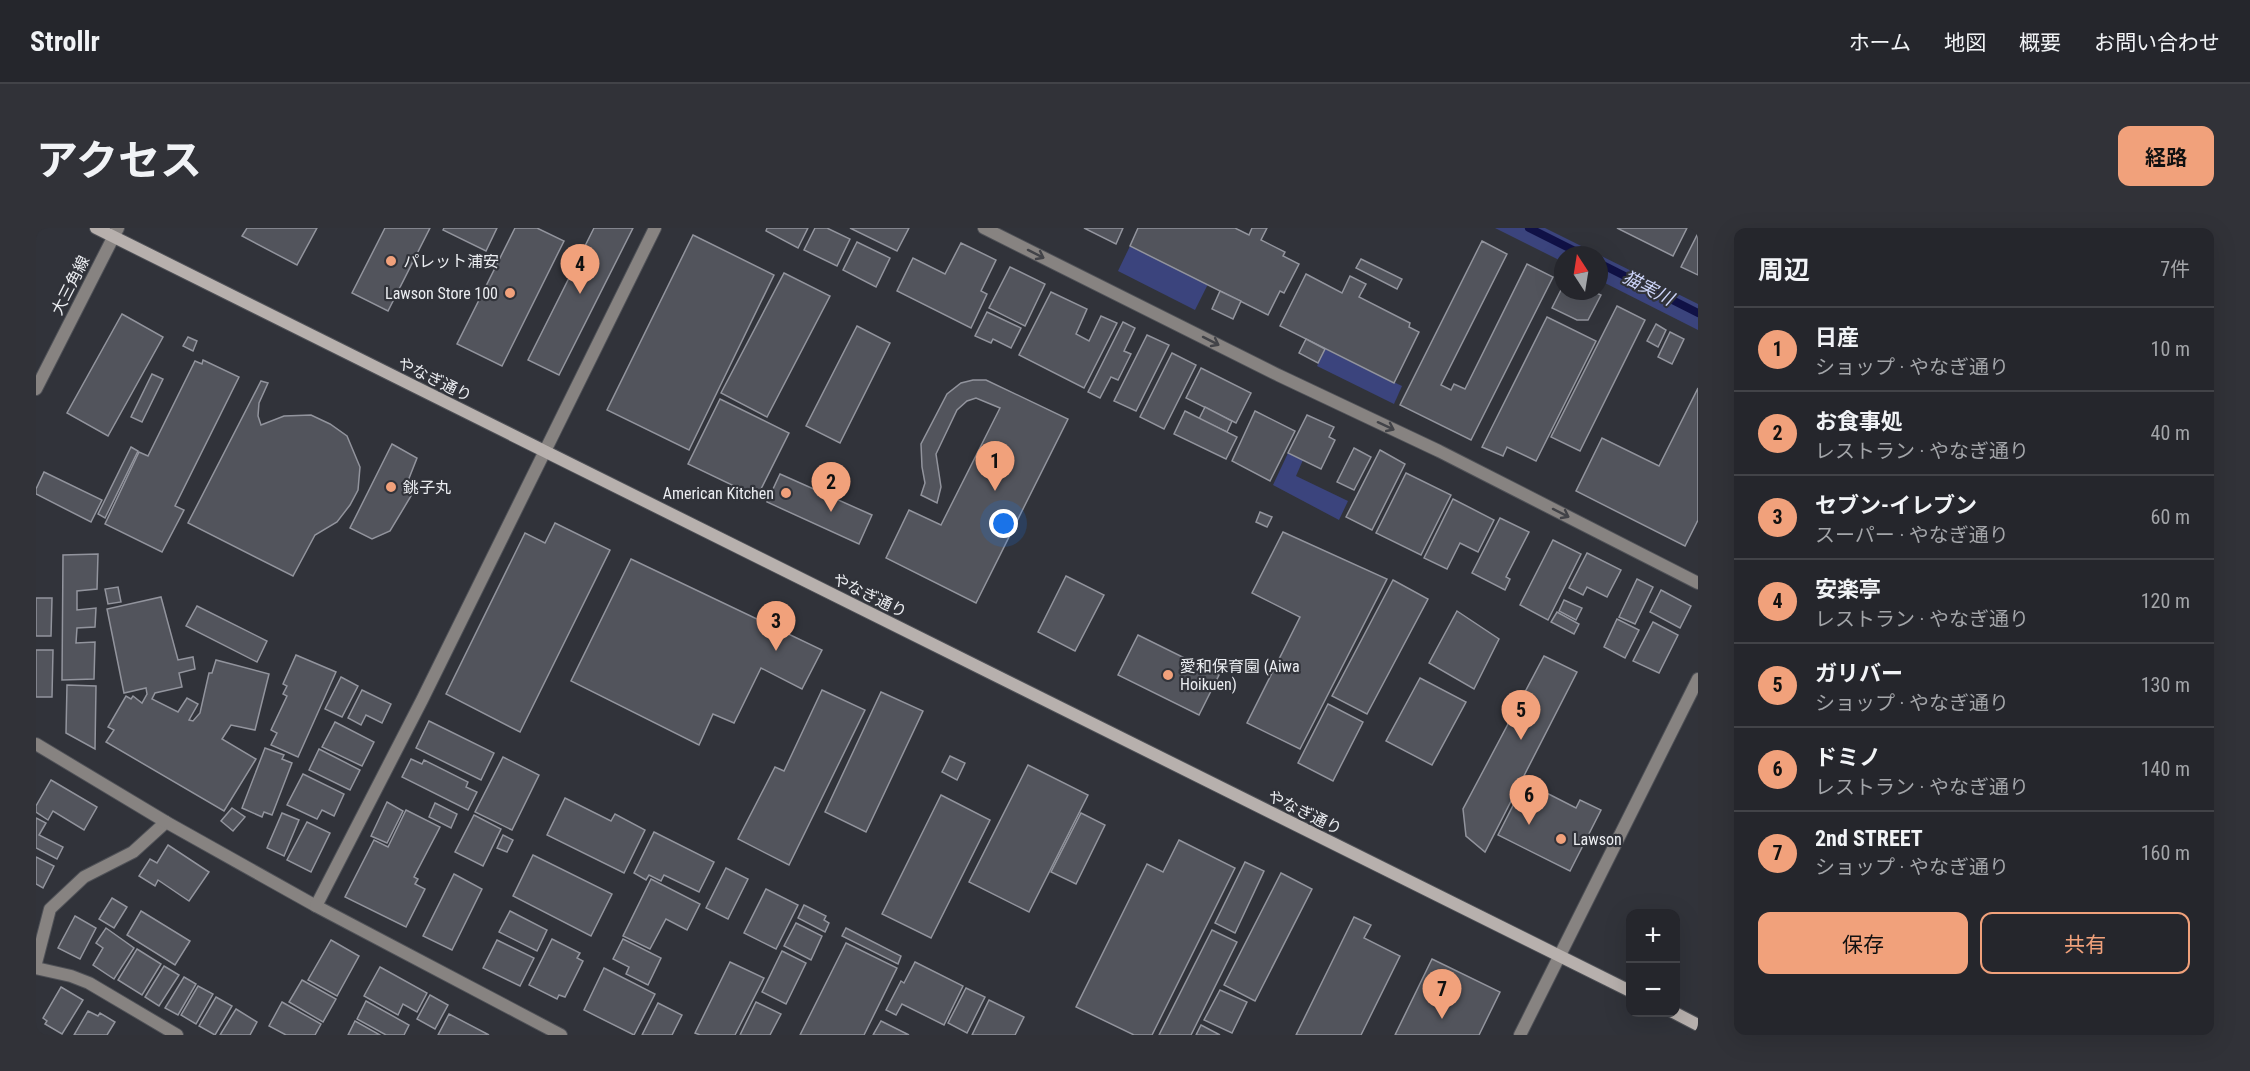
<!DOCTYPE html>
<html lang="ja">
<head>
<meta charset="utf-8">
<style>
  :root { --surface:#25262c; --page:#313238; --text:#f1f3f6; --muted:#a3a5a9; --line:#424348; --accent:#f1a17b }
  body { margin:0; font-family:"Roboto Condensed","Noto Sans JP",sans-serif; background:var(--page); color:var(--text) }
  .controls { position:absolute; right:18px; bottom:18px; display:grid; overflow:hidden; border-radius:12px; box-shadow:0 6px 24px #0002 }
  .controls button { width:54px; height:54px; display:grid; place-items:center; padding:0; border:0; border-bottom:2px solid var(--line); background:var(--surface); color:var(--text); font:30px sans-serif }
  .compass { position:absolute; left:1518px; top:18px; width:54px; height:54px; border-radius:50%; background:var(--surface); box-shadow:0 6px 24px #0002; rotate:348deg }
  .you { position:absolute; left:968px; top:296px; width:21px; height:21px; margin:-15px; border:4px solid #fff; border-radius:50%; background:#1a73e8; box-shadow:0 0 0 9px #1a73e833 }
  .badge { display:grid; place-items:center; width:39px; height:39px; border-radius:50%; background:var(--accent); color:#111; font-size:20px; font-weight:700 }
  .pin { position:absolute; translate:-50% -50px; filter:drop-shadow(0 2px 3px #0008) }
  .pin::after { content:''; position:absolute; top:32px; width:21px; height:18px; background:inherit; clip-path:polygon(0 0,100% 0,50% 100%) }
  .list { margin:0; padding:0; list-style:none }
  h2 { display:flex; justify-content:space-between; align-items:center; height:78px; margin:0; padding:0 24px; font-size:26px }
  h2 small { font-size:20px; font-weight:400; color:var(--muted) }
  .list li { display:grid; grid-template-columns:39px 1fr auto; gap:18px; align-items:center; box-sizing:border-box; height:84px; padding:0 24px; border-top:2px solid var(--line) }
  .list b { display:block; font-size:22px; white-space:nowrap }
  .list p { margin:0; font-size:20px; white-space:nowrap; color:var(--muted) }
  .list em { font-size:20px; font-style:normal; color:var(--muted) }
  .actions { display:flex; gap:12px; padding:18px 24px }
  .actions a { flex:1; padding:14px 0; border:2px solid var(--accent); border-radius:12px; text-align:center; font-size:21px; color:var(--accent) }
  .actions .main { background:var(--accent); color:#111 }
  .map { position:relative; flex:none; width:1662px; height:807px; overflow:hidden; border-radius:12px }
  header { display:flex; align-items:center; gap:36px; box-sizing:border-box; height:84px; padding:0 30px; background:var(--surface); border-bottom:2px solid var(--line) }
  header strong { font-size:28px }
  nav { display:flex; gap:33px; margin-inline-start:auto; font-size:21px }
  .intro { display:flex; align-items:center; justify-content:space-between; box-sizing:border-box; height:144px; padding:0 36px }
  h1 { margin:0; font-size:42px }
  .button { padding:15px 27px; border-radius:12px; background:var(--accent); color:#111; font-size:21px; font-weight:700 }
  main { display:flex; gap:36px; padding:0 36px }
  aside { flex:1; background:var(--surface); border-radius:12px; box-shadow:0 6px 24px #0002 }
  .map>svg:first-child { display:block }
  .green { fill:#3b447d }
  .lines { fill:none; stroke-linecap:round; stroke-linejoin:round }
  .stream { stroke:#101146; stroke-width:8 }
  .building { fill:#52545c; stroke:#92949d; stroke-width:1.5 }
  .minor-casing { stroke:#4f5157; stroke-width:14 }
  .tertiary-casing { stroke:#4f5157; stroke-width:14 }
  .secondary-casing { stroke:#4f5157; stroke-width:14 }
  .minor { stroke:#878381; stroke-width:12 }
  .tertiary { stroke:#878381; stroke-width:12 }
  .secondary { stroke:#b7b0ad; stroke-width:12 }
  .oneway { stroke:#424348 }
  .poi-dot { fill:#f1a17b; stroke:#31333a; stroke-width:2 }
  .labels { text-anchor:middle; stroke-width:4.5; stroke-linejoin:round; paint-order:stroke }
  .poi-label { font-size:16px; fill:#ebedf1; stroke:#31333a; text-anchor:start }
  .street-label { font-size:16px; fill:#ebedf1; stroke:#31333a }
  .water-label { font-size:18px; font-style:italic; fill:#ccd4f8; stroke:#31333a }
</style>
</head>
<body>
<header>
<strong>Strollr</strong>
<nav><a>ホーム</a><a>地図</a><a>概要</a><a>お問い合わせ</a></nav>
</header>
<div class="intro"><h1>アクセス</h1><a class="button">経路</a></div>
<main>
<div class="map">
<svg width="1662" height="807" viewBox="0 0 1662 807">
  <rect width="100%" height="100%" fill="#31333a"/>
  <!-- green -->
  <g class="green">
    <polygon points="1459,0 1509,0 1662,76 1662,102 1563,52 1563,27 1527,27 1527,34"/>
    <polygon points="1094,18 1172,56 1159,82 1082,43"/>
    <polygon points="1289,121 1366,158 1358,176 1281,138"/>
    <polygon points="1252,225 1267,232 1260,248 1312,273 1303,292 1237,257"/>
  </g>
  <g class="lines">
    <!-- stream -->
    <g class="stream">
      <polyline points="1493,0 1547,27"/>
      <polyline points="1563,35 1662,85"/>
    </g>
  </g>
  <!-- building -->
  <g class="building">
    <polygon points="211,0 281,0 261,37 206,8"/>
    <polygon points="349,0 394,0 352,83 316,65"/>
    <polygon points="408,0 461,0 450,23 407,2"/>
    <polygon points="479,0 501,0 528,13 466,138 421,116"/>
    <polygon points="558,0 597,0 523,147 492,132"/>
    <polygon points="731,0 772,0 762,20 730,3"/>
    <polygon points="779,0 791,0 814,11 801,38 768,22"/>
    <polygon points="814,0 873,0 861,23"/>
    <polygon points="1048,0 1087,0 1080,16"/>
    <polygon points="1102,0 1199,0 1213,7 1216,0 1231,0 1225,12 1249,24 1247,28 1263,36 1248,65 1244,63 1232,87 1094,18"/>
    <polygon points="1581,0 1651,0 1637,28"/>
    <polygon points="1662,5 1662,47 1645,39"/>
    <polygon points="657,7 738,47 653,222 571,182"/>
    <polygon points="1446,13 1471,26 1405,157 1415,162 1418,156 1429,161 1491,36 1517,49 1435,212 1364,177"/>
    <polygon points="821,14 854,30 840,59 807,42"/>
    <polygon points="925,15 960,32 945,63 951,66 935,100 861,63 877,30 909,46"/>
    <polygon points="1325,31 1366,51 1361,61 1320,40"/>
    <polygon points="974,39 1009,56 989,98 953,80"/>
    <polygon points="748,45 794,68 731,189 685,165"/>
    <polygon points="1270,46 1306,65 1314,48 1330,56 1323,69 1374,95 1373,99 1383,104 1358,155 1244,98"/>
    <polygon points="1527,58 1527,63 1556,63 1565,67 1552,92 1541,92 1516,80"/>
    <polygon points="1184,63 1205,73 1197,91 1176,81"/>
    <polygon points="1015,64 1051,81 1040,106 1053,113 1065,88 1081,95 1048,160 983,127"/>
    <polygon points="1581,78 1609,92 1544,223 1515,209"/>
    <polygon points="951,84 985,100 975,120 957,111 955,115 939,108"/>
    <polygon points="86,86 127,109 72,208 31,185"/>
    <polygon points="1511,89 1560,113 1500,233 1471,219 1467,228 1446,219"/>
    <polygon points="1087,94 1099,100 1088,123 1095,126 1082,152 1075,149 1064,170 1052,164"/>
    <polygon points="1620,96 1630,102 1622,119 1611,113"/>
    <polygon points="821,98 854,115 804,215 770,198"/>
    <polygon points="1634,104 1648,111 1636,136 1622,129"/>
    <polygon points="1111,107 1133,117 1100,183 1078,173"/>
    <polygon points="152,109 161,113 157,123 147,118"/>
    <polygon points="1270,111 1289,121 1282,135 1263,125"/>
    <polygon points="1136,125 1160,137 1128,201 1104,189"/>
    <polygon points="167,132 203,149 139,278 148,282 126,324 69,296 103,224 112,228 159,133 166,136"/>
    <polygon points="1165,140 1215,165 1200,195 1150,170"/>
    <polygon points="116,146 127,151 106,194 95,189"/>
    <polygon points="937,152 950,152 1032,191 940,375 850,330 873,282 905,297 964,180 940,170 931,173 921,182 900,226 905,259 901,275 885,267 889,255 886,239 885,216 911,166 925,155"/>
    <polygon points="225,153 232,155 223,175 222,188 225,197 248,188 275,187 294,196 311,208 324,239 322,262 314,277 301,294 279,307 257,348 152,295"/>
    <polygon points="1662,160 1662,292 1649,318 1540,263 1566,210 1623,238"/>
    <polygon points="684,171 753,205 721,269 652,236"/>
    <polygon points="1169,179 1196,193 1191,204 1163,191"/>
    <polygon points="1149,183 1201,209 1190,231 1138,206"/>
    <polygon points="1219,183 1259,203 1234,253 1196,233"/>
    <polygon points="1271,187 1298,199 1293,209 1299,212 1285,241 1252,225"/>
    <polygon points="356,216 381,230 368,263 375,268 354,303 336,311 314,300"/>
    <polygon points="95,219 102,223 69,290 62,286"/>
    <polygon points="1318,220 1335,229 1318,262 1301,254"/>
    <polygon points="1344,222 1369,236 1336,302 1310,289"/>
    <polygon points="8,244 66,272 55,294 0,266 0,261"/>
    <polygon points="1370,245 1415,267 1385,327 1340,305"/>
    <polygon points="744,246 836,287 823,316 731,274"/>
    <polygon points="1417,271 1458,292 1442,324 1424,315 1411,341 1388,330"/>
    <polygon points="1224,284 1236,289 1231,299 1220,294"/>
    <polygon points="1464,290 1493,304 1470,349 1474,351 1469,362 1436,345"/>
    <polygon points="519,295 574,322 484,504 410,466 489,305 509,315"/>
    <polygon points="1247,304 1351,351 1264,521 1211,495 1264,389 1216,365"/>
    <polygon points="1517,312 1545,326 1512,392 1484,377"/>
    <polygon points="1551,325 1585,342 1571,369 1551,359 1547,367 1533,360"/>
    <polygon points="62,326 61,361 41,363 41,382 60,380 59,399 41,400 40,415 59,414 58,451 26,452 27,327"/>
    <polygon points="595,331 786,422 766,461 725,440 698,495 677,486 663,517 535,453"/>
    <polygon points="1030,348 1068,367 1039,423 1002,404"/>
    <polygon points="1601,351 1617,359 1599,396 1583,389"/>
    <polygon points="1357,352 1392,371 1331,486 1296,468"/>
    <polygon points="82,359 85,374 72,376 69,361"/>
    <polygon points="1625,362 1655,378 1644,400 1614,384"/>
    <polygon points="125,369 142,432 157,429 159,441 143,445 146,459 119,465 116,471 142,484 151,470 162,476 153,492 157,493 164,485 173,445 176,445 180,432 233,446 219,502 195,497 186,511 220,531 188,583 70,514 78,502 72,499 90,468 95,471 97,468 106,475 111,466 110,460 88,465 71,381"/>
    <polygon points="0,370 16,370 15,408 0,408"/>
    <polygon points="1528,372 1546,380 1540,392 1523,383"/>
    <polygon points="161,378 231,413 221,434 150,398"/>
    <polygon points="1421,383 1463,411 1438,461 1393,435"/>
    <polygon points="1521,384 1543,396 1538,406 1515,394"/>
    <polygon points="1581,391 1603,402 1589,430 1568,419"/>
    <polygon points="1617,394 1642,407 1623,445 1597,433"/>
    <polygon points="1102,407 1183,447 1163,487 1082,447"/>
    <polygon points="0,422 17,422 16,469 0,469"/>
    <polygon points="260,427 300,444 262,529 235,517 241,505 235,502 251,468 247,466 251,458 247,456"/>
    <polygon points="1508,428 1541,444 1449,624 1430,608 1427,581"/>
    <polygon points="305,449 322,458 306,489 289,481"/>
    <polygon points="1384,450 1430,474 1396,537 1350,513"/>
    <polygon points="31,457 60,458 59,521 30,505"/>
    <polygon points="326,462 355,476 346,495 330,487 325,497 312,490"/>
    <polygon points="786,462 829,482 753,637 702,611 739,539 748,543"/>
    <polygon points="845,464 887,483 830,604 789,584"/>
    <polygon points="1292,476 1327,494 1297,553 1262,535"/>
    <polygon points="393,493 458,525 445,552 380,520"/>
    <polygon points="299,494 338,514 326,538 286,519"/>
    <polygon points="229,520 248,527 246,531 256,535 236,587 228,584 226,589 206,580"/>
    <polygon points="283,521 324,542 314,562 273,542"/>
    <polygon points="914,528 929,535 921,552 906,544"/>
    <polygon points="467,529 503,547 476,602 439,584"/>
    <polygon points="375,531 386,536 388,532 432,554 430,559 441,564 432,582 366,549"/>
    <polygon points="992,537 1052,567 993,684 933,654"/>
    <polygon points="267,546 308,566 298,588 286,582 281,591 251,577"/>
    <polygon points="15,552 61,579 48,602 17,583 12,592 0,584 0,578"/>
    <polygon points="1489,554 1540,580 1544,572 1565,582 1534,643 1462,607"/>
    <polygon points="905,567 954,592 895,710 846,686"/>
    <polygon points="529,570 575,593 579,586 609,602 588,645 511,607"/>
    <polygon points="351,574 367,583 351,615 335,608"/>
    <polygon points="399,575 421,586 415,600 393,589"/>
    <polygon points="196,580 209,589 197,603 185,593"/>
    <polygon points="370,582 404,599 378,649 382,651 379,656 389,661 370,699 309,669 338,612 352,619"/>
    <polygon points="246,585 263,592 248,628 231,620"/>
    <polygon points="1045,585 1069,597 1040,656 1015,644"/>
    <polygon points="438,587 465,601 447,638 419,624"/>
    <polygon points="0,590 10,595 3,607 27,619 21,631 0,620"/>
    <polygon points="271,594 294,605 275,644 251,632"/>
    <polygon points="618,604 678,634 663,664 628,647 625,653 613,647 610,652 598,645"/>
    <polygon points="467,607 477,612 471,624 461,620"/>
    <polygon points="1143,612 1199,640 1116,807 1098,807 1040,779 1111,636 1127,644"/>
    <polygon points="132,617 173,644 153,673 122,652 119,658 103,648 114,631 121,635"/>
    <polygon points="497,627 576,666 555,708 477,668"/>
    <polygon points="0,629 18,638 7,660 0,656"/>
    <polygon points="1209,634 1228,643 1199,705 1179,695"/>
    <polygon points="690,640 712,651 692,691 670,680"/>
    <polygon points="1245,645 1276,661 1219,773 1188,757"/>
    <polygon points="418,646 446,661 416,722 387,708"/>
    <polygon points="615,651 664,676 651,702 630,691 614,721 587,708"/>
    <polygon points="730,661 762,677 740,721 708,705"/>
    <polygon points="76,670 91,679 78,700 63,691"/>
    <polygon points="768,677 790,688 788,692 793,695 789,704 762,690"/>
    <polygon points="105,683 154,713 139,737 91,707"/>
    <polygon points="474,683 511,702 501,723 463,704"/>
    <polygon points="39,688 60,700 44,731 22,720"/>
    <polygon points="1318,689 1335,697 1328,710 1364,728 1325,807 1260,807"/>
    <polygon points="760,695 786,708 775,732 748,718"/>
    <polygon points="70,700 98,720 78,751 57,737 67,720 60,715"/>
    <polygon points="810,700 865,728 862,736 806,708"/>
    <polygon points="1176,702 1201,714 1155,807 1123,807"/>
    <polygon points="516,711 544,725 541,730 547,733 529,769 523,767 521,771 493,757"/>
    <polygon points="587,711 625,730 612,757 590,746 593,739 577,731"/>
    <polygon points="295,712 323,728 301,768 272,752"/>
    <polygon points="461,712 498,730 484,758 447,740"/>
    <polygon points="810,715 861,740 828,807 764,807"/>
    <polygon points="101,721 125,736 106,767 82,752"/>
    <polygon points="746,723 770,735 750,776 726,764"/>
    <polygon points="1396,731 1464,764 1443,807 1359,807"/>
    <polygon points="694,734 728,750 699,807 664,807 659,805"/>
    <polygon points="879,734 927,758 908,797 866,776 860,787 850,782 865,753 868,755"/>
    <polygon points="128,738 143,747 123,778 109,769"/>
    <polygon points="344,739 391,765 381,784 367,776 362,787 328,768"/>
    <polygon points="568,740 619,766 598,807 548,782"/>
    <polygon points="148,749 160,756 142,787 129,780"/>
    <polygon points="266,752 300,771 287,794 253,774"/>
    <polygon points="162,758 177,766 160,796 145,787"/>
    <polygon points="25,759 47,772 26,806 9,796 11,793 7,790"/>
    <polygon points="930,760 949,769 931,805 912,795"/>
    <polygon points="1184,762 1211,774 1196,805 1168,792"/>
    <polygon points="394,767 412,777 399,801 381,791"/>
    <polygon points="180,769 196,778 179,807 163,798"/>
    <polygon points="953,772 988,789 979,807 936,807"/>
    <polygon points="330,773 373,797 368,807 350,807 321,791"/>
    <polygon points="246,774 285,796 279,807 250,807 233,798"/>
    <polygon points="720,774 745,786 734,807 704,807"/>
    <polygon points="622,775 646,787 636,807 606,807"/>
    <polygon points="200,781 221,794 214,807 184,807"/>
    <polygon points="52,783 62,788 64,785 79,794 71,807 38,807"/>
    <polygon points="413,786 453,807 402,807"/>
    <polygon points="319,793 344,807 312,807"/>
    <polygon points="845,793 873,807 837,807"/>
    <polygon points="1165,797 1184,807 1160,807"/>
  </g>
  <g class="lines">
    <!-- minor casing -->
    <g class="minor-casing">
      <g id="minor">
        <polyline points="948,0 1242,147 1403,223 1662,355"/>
        <polyline points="509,223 619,0"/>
        <polyline points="0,735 14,681 48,649 97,624 130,594"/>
        <polyline points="0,740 35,748 53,755 141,807"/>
      </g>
    </g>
    <!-- tertiary casing -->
    <g class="tertiary-casing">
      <g id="tertiary">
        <polyline points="0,161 82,0"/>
        <polyline points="0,516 130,594 280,678 525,807"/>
        <polyline points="280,678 386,472 509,223"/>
        <polyline points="1484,807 1662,451"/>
      </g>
    </g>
    <!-- secondary casing -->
    <g class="secondary-casing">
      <g id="secondary">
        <polyline points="60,0 1594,763"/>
        <polyline points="1637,784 1662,797"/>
      </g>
    </g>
    <!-- minor -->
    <use href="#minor" class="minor"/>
    <!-- tertiary -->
    <use href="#tertiary" class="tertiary"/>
    <!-- secondary -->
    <use href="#secondary" class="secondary"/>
  </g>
  <!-- one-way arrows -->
  <defs><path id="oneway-shaft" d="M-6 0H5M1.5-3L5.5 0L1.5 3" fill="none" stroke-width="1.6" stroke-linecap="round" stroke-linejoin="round" transform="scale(1.5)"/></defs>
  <g class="oneway">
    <use href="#oneway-shaft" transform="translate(1000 26) rotate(27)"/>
    <use href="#oneway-shaft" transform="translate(1175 113) rotate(27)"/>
    <use href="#oneway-shaft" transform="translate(1350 198) rotate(25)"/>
    <use href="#oneway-shaft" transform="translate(1525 285) rotate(27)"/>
  </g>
  <!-- markers -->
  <g class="poi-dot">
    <circle cx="355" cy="33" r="6"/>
    <circle cx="474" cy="65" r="6"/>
    <circle cx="355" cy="259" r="6"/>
    <circle cx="750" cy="265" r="6"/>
    <circle cx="1132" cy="447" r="6"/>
    <circle cx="1525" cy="611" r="6"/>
  </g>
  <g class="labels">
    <!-- poi labels -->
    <g class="poi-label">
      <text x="367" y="39">パレット浦安</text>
      <text x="462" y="71" text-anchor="end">Lawson Store 100</text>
      <text x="367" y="265">銚子丸</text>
      <text x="738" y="271" text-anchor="end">American Kitchen</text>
      <text x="1144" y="444">愛和保育園 (Aiwa<tspan x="1144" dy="18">Hoikuen)</tspan></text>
      <text x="1537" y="617">Lawson</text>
    </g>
    <!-- street labels -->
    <g class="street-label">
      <text transform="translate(34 57) rotate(-63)" y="6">大三角線</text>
      <text transform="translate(399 151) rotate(26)" y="6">やなぎ通り</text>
      <text transform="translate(834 367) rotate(26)" y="6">やなぎ通り</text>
      <text transform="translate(1269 584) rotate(26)" y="6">やなぎ通り</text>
    </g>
    <!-- water labels -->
    <g class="water-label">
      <text transform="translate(1612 60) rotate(27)" y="6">猫実川</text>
    </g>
  </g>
</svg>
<div class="controls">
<button>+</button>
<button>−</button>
</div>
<svg class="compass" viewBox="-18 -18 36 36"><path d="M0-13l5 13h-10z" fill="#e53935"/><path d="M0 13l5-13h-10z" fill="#a3a5a9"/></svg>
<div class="you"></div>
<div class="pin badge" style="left:959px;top:263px">1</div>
<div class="pin badge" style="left:795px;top:284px">2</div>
<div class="pin badge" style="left:740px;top:423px">3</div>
<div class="pin badge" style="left:544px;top:66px">4</div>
<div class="pin badge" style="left:1485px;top:512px">5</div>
<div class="pin badge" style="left:1493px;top:597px">6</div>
<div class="pin badge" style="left:1406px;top:791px">7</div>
</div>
<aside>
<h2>周辺<small>7件</small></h2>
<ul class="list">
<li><span class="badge">1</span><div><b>日産</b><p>ショップ · やなぎ通り</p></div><em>10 m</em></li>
<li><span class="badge">2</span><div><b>お食事処</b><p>レストラン · やなぎ通り</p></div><em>40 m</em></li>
<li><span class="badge">3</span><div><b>セブン-イレブン</b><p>スーパー · やなぎ通り</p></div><em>60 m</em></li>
<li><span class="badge">4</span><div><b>安楽亭</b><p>レストラン · やなぎ通り</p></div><em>120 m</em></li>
<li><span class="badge">5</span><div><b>ガリバー</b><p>ショップ · やなぎ通り</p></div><em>130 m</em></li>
<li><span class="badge">6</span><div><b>ドミノ</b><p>レストラン · やなぎ通り</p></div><em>140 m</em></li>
<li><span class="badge">7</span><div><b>2nd STREET</b><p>ショップ · やなぎ通り</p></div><em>160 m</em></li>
</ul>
<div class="actions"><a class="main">保存</a><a>共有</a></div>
</aside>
</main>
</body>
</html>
